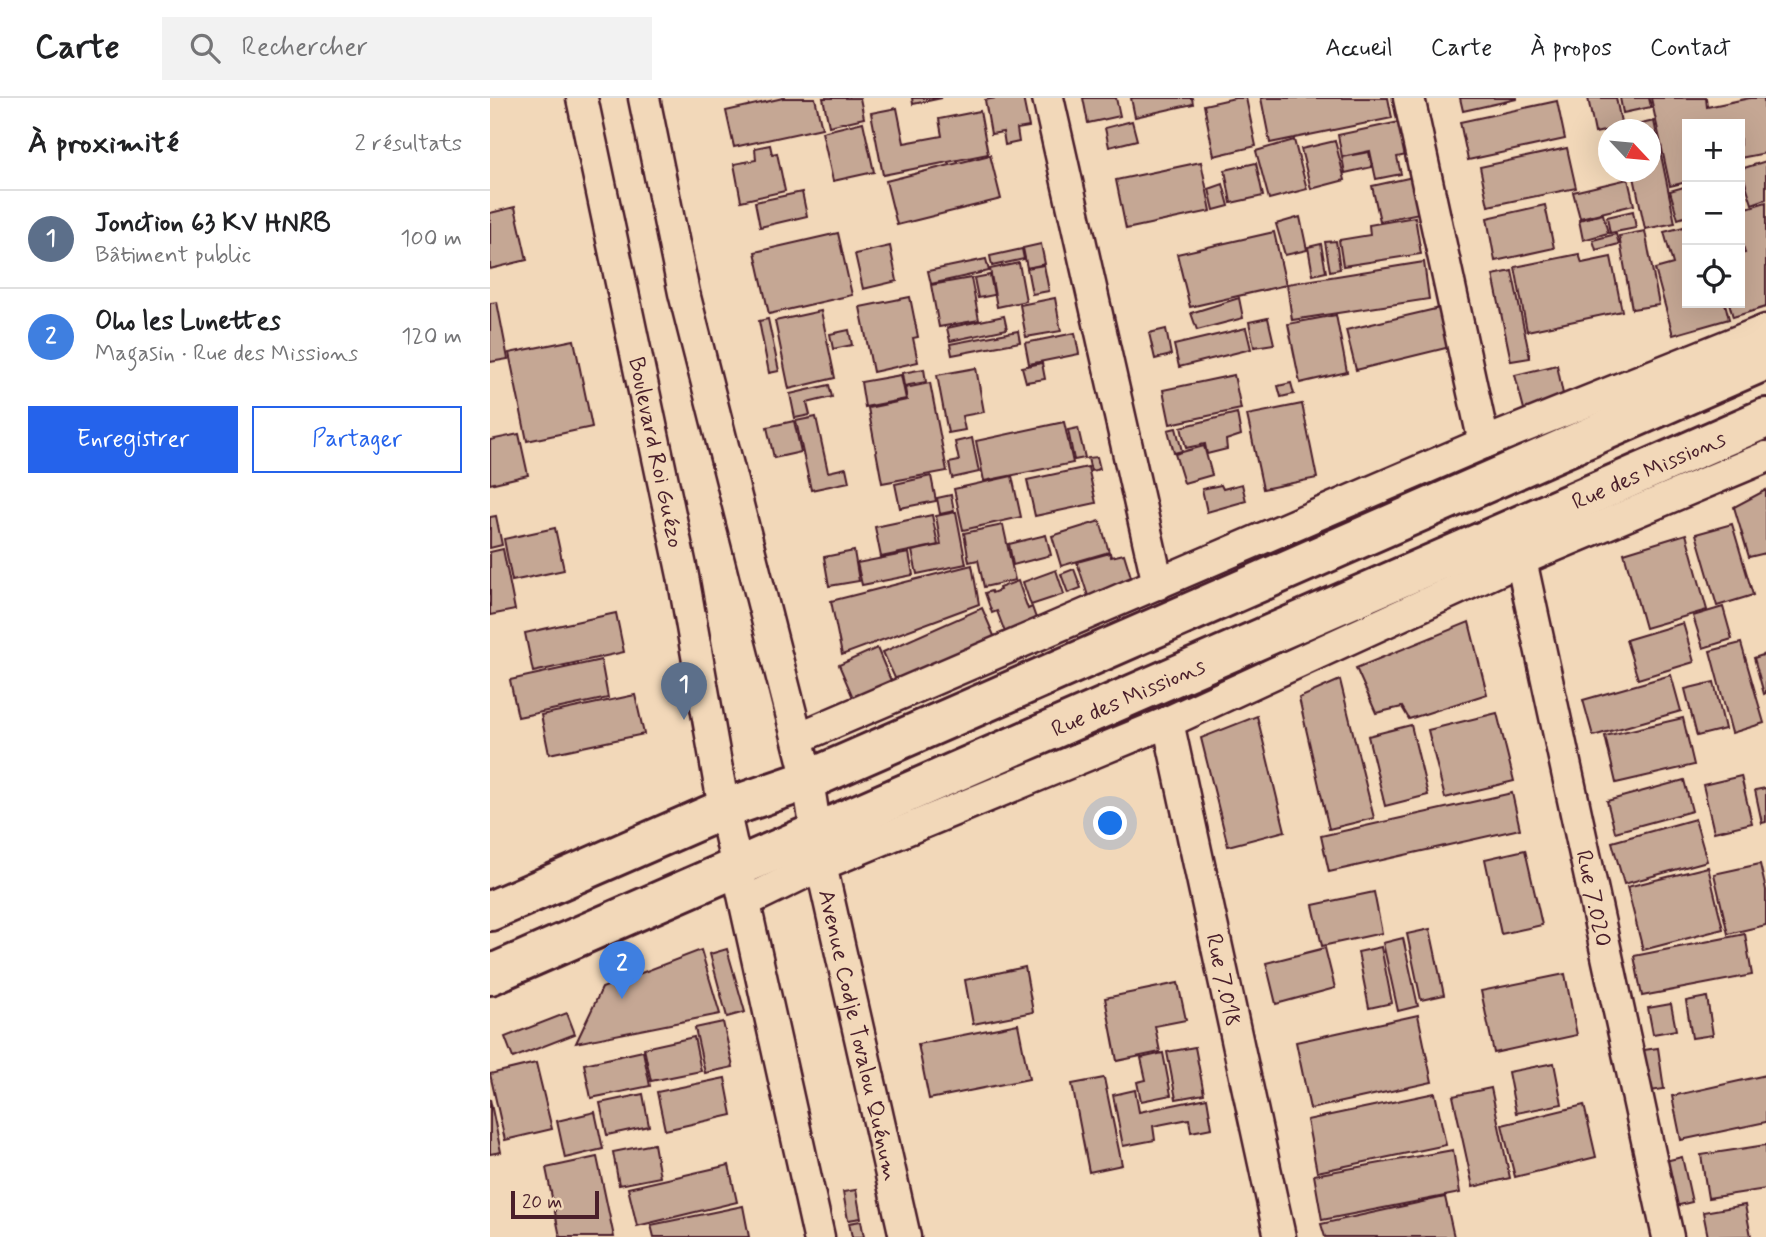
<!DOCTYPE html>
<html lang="fr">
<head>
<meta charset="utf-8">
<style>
  :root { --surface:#fff; --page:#f2f2f2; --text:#202124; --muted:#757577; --line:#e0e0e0; --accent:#2563eb }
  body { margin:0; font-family:Mynerve,sans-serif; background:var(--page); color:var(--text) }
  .controls { position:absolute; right:21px; top:21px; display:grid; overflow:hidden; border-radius:0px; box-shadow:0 7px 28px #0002 }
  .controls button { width:63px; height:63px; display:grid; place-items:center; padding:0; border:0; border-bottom:2px solid var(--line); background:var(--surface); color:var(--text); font:35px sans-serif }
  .compass { position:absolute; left:1108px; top:21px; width:63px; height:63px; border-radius:50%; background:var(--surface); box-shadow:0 7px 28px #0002; rotate:116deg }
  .scale { position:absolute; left:21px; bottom:18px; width:88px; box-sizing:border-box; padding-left:7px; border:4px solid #4a1f2b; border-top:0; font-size:19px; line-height:24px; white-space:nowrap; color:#4a1f2b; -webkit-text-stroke:5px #f2d8b9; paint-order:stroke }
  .you { position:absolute; left:621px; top:726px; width:24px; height:24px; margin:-18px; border:5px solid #fff; border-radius:50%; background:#1a73e8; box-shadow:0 0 0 10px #1a73e833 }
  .badge { display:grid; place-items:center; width:46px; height:46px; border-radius:50%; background:var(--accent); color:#fff; font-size:23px; font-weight:700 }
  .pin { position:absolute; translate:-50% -58px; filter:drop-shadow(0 2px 4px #0008) }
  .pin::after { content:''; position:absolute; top:37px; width:24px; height:21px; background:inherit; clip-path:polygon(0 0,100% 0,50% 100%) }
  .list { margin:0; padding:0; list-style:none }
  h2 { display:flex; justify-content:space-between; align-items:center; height:91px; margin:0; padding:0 28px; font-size:30px }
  h2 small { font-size:23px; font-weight:400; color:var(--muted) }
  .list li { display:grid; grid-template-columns:46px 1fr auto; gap:21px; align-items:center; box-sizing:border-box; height:98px; padding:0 28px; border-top:2px solid var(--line) }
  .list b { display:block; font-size:26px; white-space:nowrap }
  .list p { margin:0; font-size:23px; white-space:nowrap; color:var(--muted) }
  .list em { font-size:23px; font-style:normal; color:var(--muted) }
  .actions { display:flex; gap:14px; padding:21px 28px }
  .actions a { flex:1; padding:16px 0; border:2px solid var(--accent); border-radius:0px; text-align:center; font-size:24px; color:var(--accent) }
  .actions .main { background:var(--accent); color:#fff }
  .icon { flex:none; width:38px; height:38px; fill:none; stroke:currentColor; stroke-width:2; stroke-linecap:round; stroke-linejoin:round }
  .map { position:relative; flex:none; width:1276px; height:1139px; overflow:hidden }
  header { display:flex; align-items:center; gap:42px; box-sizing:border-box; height:98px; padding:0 35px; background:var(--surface); border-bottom:2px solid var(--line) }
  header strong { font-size:33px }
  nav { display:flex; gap:38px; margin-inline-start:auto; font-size:24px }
  .search { width:490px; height:63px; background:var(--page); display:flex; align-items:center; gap:18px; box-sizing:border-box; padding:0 24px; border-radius:0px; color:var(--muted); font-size:26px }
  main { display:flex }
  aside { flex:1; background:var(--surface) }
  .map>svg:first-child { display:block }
  .building { fill:#c5a794; stroke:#4a1f2b; stroke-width:2 }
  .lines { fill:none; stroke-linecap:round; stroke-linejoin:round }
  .minor-casing { stroke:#4a1f2b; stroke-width:35 }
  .trunk-casing { stroke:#4a1f2b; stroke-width:44 }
  .minor { stroke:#f2d8b9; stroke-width:30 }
  .trunk { stroke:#f2d8b9; stroke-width:38 }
  .labels { text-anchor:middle; stroke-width:5; stroke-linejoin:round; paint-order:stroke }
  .street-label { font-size:23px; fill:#4a1f2b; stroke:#f2d8b9 }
</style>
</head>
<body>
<header>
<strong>Carte</strong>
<div class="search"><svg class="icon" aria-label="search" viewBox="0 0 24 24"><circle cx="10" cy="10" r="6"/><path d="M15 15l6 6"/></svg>Rechercher</div>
<nav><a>Accueil</a><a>Carte</a><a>À propos</a><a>Contact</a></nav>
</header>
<main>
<aside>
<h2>À proximité<small>2 résultats</small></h2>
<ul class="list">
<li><span class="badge" style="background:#5c6f8a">1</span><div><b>Jonction 63 KV HNRB</b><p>Bâtiment public</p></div><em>100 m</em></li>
<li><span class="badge" style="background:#3f7fe0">2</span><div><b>Oho les Lunettes</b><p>Magasin · Rue des Missions</p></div><em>120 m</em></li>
</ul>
<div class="actions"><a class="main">Enregistrer</a><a>Partager</a></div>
</aside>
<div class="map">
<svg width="1276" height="1139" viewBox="0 0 1276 1139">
  <rect width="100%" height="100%" fill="#f2d8b9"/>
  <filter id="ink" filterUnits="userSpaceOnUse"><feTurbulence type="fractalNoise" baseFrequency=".0143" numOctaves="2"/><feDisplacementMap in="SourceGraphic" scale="14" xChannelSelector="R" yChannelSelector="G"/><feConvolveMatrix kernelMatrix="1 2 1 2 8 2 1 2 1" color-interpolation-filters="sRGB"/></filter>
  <g filter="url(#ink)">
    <!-- building -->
    <g class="building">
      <polygon points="293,0 325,0 332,30 244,49 236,13"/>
      <polygon points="333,0 370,0 374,20 339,28"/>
      <polygon points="422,0 452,0 423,6"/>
      <polygon points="506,0 533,0 539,29 527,31 529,44 515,47 513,34 501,36 495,2"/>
      <polygon points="593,0 626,0 630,18 598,25"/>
      <polygon points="641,0 702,0 703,6 645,19"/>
      <polygon points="745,0 756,0 766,48 724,58 714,7"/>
      <polygon points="771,0 898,0 902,20 780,45"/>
      <polygon points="970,0 1027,0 1027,1 973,13"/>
      <polygon points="1098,0 1126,0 1132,29 1105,35"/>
      <polygon points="1130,0 1159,0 1161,9 1133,15"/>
      <polygon points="1161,0 1216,0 1217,9 1260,0 1274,0 1276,55 1250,60 1250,26 1197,26 1197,84 1180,88"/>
      <polygon points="1067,3 1075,41 978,62 970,24"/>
      <polygon points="407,10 414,45 452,38 449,21 490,13 498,56 393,77 381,15"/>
      <polygon points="923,21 921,56 907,59 911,76 886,81 880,53 852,59 848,37"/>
      <polygon points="642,23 647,42 619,49 615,30"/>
      <polygon points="1164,23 1185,125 1155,131 1143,74 1160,74 1160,32 1134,30"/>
      <polygon points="373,24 384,74 343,83 332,34"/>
      <polygon points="804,42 817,91 779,101 766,53"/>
      <polygon points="845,43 855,82 821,91 811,51"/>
      <polygon points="280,47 282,56 287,55 295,93 251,103 244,66 266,62 265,50"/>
      <polygon points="1077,50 1086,90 998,108 990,69"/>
      <polygon points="879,54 882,69 855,75 852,59"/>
      <polygon points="500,57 511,101 407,127 396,83"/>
      <polygon points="1276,63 1276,101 1262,106 1251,71"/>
      <polygon points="711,64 721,113 636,131 626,82"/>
      <polygon points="766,65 773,98 741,105 735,72"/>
      <polygon points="932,77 939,113 890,123 882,88"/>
      <polygon points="1138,81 1144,107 1090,120 1083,94"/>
      <polygon points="733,86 739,108 724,112 719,91"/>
      <polygon points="1197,88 1197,118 1188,121 1180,93"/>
      <polygon points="312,94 317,118 270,129 265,104"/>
      <polygon points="1276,104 1276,209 1243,219 1239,205 1250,205 1250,156 1255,155 1250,135 1250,112"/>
      <polygon points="1055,107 1064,150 1005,163 997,120"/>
      <polygon points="25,109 37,162 0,171 0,115"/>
      <polygon points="1143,113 1146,130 1120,135 1117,119"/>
      <polygon points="1113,116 1118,135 1093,142 1089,122"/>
      <polygon points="810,119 817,152 795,157 786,126"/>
      <polygon points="925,119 931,156 853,168 849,142 880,137 879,127"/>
      <polygon points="1197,128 1197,205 1235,205 1239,221 1183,237 1165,171 1183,166 1174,134"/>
      <polygon points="1155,133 1169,207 1142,211 1129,138"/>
      <polygon points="784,134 796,187 700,209 687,156"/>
      <polygon points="348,135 362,197 279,216 265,154"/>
      <polygon points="1126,136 1129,146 1106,152 1103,142"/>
      <polygon points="846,143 850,171 840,173 835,144"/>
      <polygon points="551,146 555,166 537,170 533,150"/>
      <polygon points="831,146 836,174 823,177 818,149"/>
      <polygon points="400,148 407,183 373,191 365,156"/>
      <polygon points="532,151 534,161 502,168 500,158"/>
      <polygon points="1089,156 1092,165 1121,159 1132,213 1037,233 1025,169"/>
      <polygon points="496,161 499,173 441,186 438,173"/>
      <polygon points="934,164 939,201 802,222 797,186"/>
      <polygon points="529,165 536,203 507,209 500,171"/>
      <polygon points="554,167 559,193 542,196 537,170"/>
      <polygon points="1022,173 1040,260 1021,263 1003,177"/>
      <polygon points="500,177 504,197 488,200 484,180"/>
      <polygon points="481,180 489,222 449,229 441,187"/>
      <polygon points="420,199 428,239 423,240 428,264 383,274 370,209"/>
      <polygon points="565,200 571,233 536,239 530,207"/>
      <polygon points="749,200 753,220 707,232 701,215"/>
      <polygon points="7,204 18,261 0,264 0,205"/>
      <polygon points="954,209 964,248 866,272 856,232"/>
      <polygon points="331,213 345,280 299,291 285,223"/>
      <polygon points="846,217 857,274 810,285 798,226"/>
      <polygon points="514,218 517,231 460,243 457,230"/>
      <polygon points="778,220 784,246 764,249 759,224"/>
      <polygon points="278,221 289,273 279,275 269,223"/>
      <polygon points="756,230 761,251 689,269 684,247"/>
      <polygon points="676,231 681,257 665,261 659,235"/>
      <polygon points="359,232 362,247 343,251 340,236"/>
      <polygon points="528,233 530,244 462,257 460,246"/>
      <polygon points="585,235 589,256 539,266 535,245"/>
      <polygon points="84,242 102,329 37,343 19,255"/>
      <polygon points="552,265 555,281 536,284 532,269"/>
      <polygon points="1067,267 1074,301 1035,315 1025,277"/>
      <polygon points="486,270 494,314 472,318 475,332 458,335 447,277"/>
      <polygon points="434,271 436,284 414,288 412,275"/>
      <polygon points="411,277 416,301 375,309 371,284"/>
      <polygon points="744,277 751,311 680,326 673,292"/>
      <polygon points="440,285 457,373 392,385 378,310 417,302 415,290"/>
      <polygon points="801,285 804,296 791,299 788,288"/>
      <polygon points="339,287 342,299 317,305 320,317 305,320 300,296"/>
      <polygon points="812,306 827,380 773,391 757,317"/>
      <polygon points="747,315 751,337 736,342 737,351 717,356 715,346 696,350 691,329"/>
      <polygon points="326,319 338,374 356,370 359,384 321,392 306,323"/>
      <polygon points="304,323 311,354 284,360 277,329"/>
      <polygon points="574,324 583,365 494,383 486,343"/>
      <polygon points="588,330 595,360 584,362 578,332"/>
      <polygon points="686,330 692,353 684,355 678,332"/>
      <polygon points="29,336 38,377 0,386 0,342"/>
      <polygon points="482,340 489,374 462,380 459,365 469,363 465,344"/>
      <polygon points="714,348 722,377 694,385 685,356"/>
      <polygon points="607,359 610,371 601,373 598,360"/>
      <polygon points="598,369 606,405 545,418 537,382"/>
      <polygon points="441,378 446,403 410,410 405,386"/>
      <polygon points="522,378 531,419 473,432 464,391"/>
      <polygon points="752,386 756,403 717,414 712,391 731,387 733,391"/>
      <polygon points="1276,392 1276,455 1259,459 1244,409"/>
      <polygon points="461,397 464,413 450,416 447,400"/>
      <polygon points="466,414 476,466 427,476 422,453 451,447 446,418"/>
      <polygon points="442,417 448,447 391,459 385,429"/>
      <polygon points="6,418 12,447 0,450 0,419"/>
      <polygon points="610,423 619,454 571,468 562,438"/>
      <polygon points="1242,426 1263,497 1227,508 1206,436"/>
      <polygon points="513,427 525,482 494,489 488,462 479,464 474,435"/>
      <polygon points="65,430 74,472 22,483 14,441"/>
      <polygon points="1196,436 1217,512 1155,530 1134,455"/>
      <polygon points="556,437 561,457 523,467 519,446"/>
      <polygon points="13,451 25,512 0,517 0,454"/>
      <polygon points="364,453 369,483 339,488 334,459"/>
      <polygon points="419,455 423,477 372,487 367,465"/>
      <polygon points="620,455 621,459 634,456 642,482 599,501 587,464"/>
      <polygon points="482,467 489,506 352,557 341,503"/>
      <polygon points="584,471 591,490 578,495 571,476"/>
      <polygon points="566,472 574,496 541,507 533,484"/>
      <polygon points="528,483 538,511 542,509 548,526 516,537 507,513 502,515 495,495 501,493 502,495 510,492 509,490"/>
      <polygon points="1233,509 1242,541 1213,550 1203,518"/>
      <polygon points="492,510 508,547 410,591 393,554"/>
      <polygon points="126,515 134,554 43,574 35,535"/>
      <polygon points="979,524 997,596 919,621 912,609 886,615 866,570"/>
      <polygon points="1193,525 1204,564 1148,581 1136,542"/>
      <polygon points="1251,545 1274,625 1242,635 1220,553"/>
      <polygon points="387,550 405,592 367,609 349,567"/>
      <polygon points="1276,556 1276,595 1274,596 1264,560"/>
      <polygon points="111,562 118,600 28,619 20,582"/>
      <polygon points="1181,577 1191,613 1103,638 1093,602"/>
      <polygon points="850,582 884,720 839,731 809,600"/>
      <polygon points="1224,584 1235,631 1207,638 1195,591"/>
      <polygon points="145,597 154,636 59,656 51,617"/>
      <polygon points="1007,615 1024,683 955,700 938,632"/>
      <polygon points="767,618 795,733 738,748 711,640"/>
      <polygon points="1193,620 1204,667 1126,685 1115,638"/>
      <polygon points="921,627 938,697 895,708 878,638"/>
      <polygon points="1251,678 1262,725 1224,734 1213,687"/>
      <polygon points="1194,682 1202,713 1125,734 1117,703"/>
      <polygon points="1276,690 1276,724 1272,725 1265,692"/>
      <polygon points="1022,695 1030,731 839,774 831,738"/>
      <polygon points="1205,721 1217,763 1134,786 1122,744"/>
      <polygon points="1035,752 1052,827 1011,836 995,761"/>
      <polygon points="1270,766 1276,792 1276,827 1238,836 1224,776"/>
      <polygon points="1218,769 1233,831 1153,852 1137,789"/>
      <polygon points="884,794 892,835 832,848 823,807"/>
      <polygon points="940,831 954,897 931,902 917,836"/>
      <polygon points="1255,836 1262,877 1152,898 1144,858"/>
      <polygon points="913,840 928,908 908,913 893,845"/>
      <polygon points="891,849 902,905 879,910 868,854"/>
      <polygon points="835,850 845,890 786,906 776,865"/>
      <polygon points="237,851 255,914 237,919 220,856"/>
      <polygon points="211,852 230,916 86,945 112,890"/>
      <polygon points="535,869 543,914 483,926 475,882"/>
      <polygon points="1075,876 1087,937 1004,955 991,893"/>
      <polygon points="688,885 696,922 665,928 670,954 627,963 615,900"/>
      <polygon points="1217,899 1223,937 1202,940 1196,903"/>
      <polygon points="1181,906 1186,932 1163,936 1158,910"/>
      <polygon points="77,915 85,936 23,960 15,939"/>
      <polygon points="928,917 942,984 820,1011 806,944"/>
      <polygon points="233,924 243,969 215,975 205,930"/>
      <polygon points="528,926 539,981 439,1001 428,946"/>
      <polygon points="204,939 211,973 161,983 154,950"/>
      <polygon points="705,949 714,996 686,1001 677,954"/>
      <polygon points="1168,950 1174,991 1153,994 1147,953"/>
      <polygon points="153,953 160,988 101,1000 94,966"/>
      <polygon points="673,955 681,997 651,1003 647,984 656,982 651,960"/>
      <polygon points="46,965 62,1031 15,1042 0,976"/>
      <polygon points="1064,965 1072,1006 1026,1015 1018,974"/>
      <polygon points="1276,977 1276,1024 1191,1042 1182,998"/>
      <polygon points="235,980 242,1017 175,1032 167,994"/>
      <polygon points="614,980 632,1067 599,1074 582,986"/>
      <polygon points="1001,990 1020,1080 983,1089 963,998"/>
      <polygon points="645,992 649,1014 717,1000 722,1030 701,1034 699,1021 663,1028 665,1042 633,1048 623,997"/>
      <polygon points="945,995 956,1047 827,1074 817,1022"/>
      <polygon points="153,996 159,1028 117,1037 110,1005"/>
      <polygon points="0,1001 11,1054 0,1056"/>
      <polygon points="1094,1007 1106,1059 1025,1079 1012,1027"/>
      <polygon points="105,1014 113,1051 75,1060 67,1023"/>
      <polygon points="164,1046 170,1079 129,1087 123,1054"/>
      <polygon points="1276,1047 1276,1091 1218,1100 1211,1057"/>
      <polygon points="963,1052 970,1095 832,1122 824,1077"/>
      <polygon points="107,1059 124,1139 70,1139 56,1070"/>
      <polygon points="1192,1059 1202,1104 1181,1109 1171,1064"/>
      <polygon points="239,1067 247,1104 147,1128 138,1090"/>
      <polygon points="366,1092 371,1120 358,1122 353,1094"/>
      <polygon points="955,1099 964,1139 835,1139 831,1126"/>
      <polygon points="1255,1107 1261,1138 1218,1139 1213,1114"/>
      <polygon points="253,1108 259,1139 164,1139 161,1127"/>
      <polygon points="371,1123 374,1139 362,1139 359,1125"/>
    </g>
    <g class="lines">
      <!-- minor casing -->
      <g class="minor-casing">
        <g id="minor">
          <path id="s1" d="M92,0L193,478L234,711L329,1139"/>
          <path id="s2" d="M154,0L194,195L318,682L331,767L415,1139"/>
          <polyline points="558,0 668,486"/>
          <polyline points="919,0 994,345"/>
          <path id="s3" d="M1031,462L1178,1139"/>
          <path id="s4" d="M678,624L790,1139"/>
          <polyline points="308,640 994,345 1276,232"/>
          <polyline points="255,804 331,767 678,624 1031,462 1276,359"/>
        </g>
      </g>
      <!-- trunk casing -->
      <g class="trunk-casing">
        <g id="trunk">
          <polyline points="0,813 234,711 318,682 1276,262"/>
          <path id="s5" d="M0,877L1276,320"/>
        </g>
      </g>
      <!-- minor -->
      <use href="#minor" class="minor"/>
      <!-- trunk -->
      <use href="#trunk" class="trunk"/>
    </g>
  </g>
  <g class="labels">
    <!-- street labels -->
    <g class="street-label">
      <text dy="8" stroke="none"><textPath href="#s1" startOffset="362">Boulevard Roi Guézo</textPath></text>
      <text dy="8" stroke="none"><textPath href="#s5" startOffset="1264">Rue des Missions</textPath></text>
      <text dy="8" stroke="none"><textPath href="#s5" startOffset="696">Rue des Missions</textPath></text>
      <text dy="8" stroke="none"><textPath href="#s3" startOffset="346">Rue 7.020</textPath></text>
      <text dy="8" stroke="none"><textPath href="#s4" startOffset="264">Rue 7.018</textPath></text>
      <text dy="8" stroke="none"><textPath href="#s2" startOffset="962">Avenue Codje Tovalou Quénum</textPath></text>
    </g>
  </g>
</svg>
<div class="controls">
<button>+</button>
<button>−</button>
<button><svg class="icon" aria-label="locate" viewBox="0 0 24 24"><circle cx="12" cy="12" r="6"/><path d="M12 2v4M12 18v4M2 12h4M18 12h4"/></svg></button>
</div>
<svg class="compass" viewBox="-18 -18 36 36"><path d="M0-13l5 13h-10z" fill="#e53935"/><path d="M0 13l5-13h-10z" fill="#757577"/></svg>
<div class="scale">20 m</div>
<div class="you"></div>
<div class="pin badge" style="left:194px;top:622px;background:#5c6f8a">1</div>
<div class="pin badge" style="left:132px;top:901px;background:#3f7fe0">2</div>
</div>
</main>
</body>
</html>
